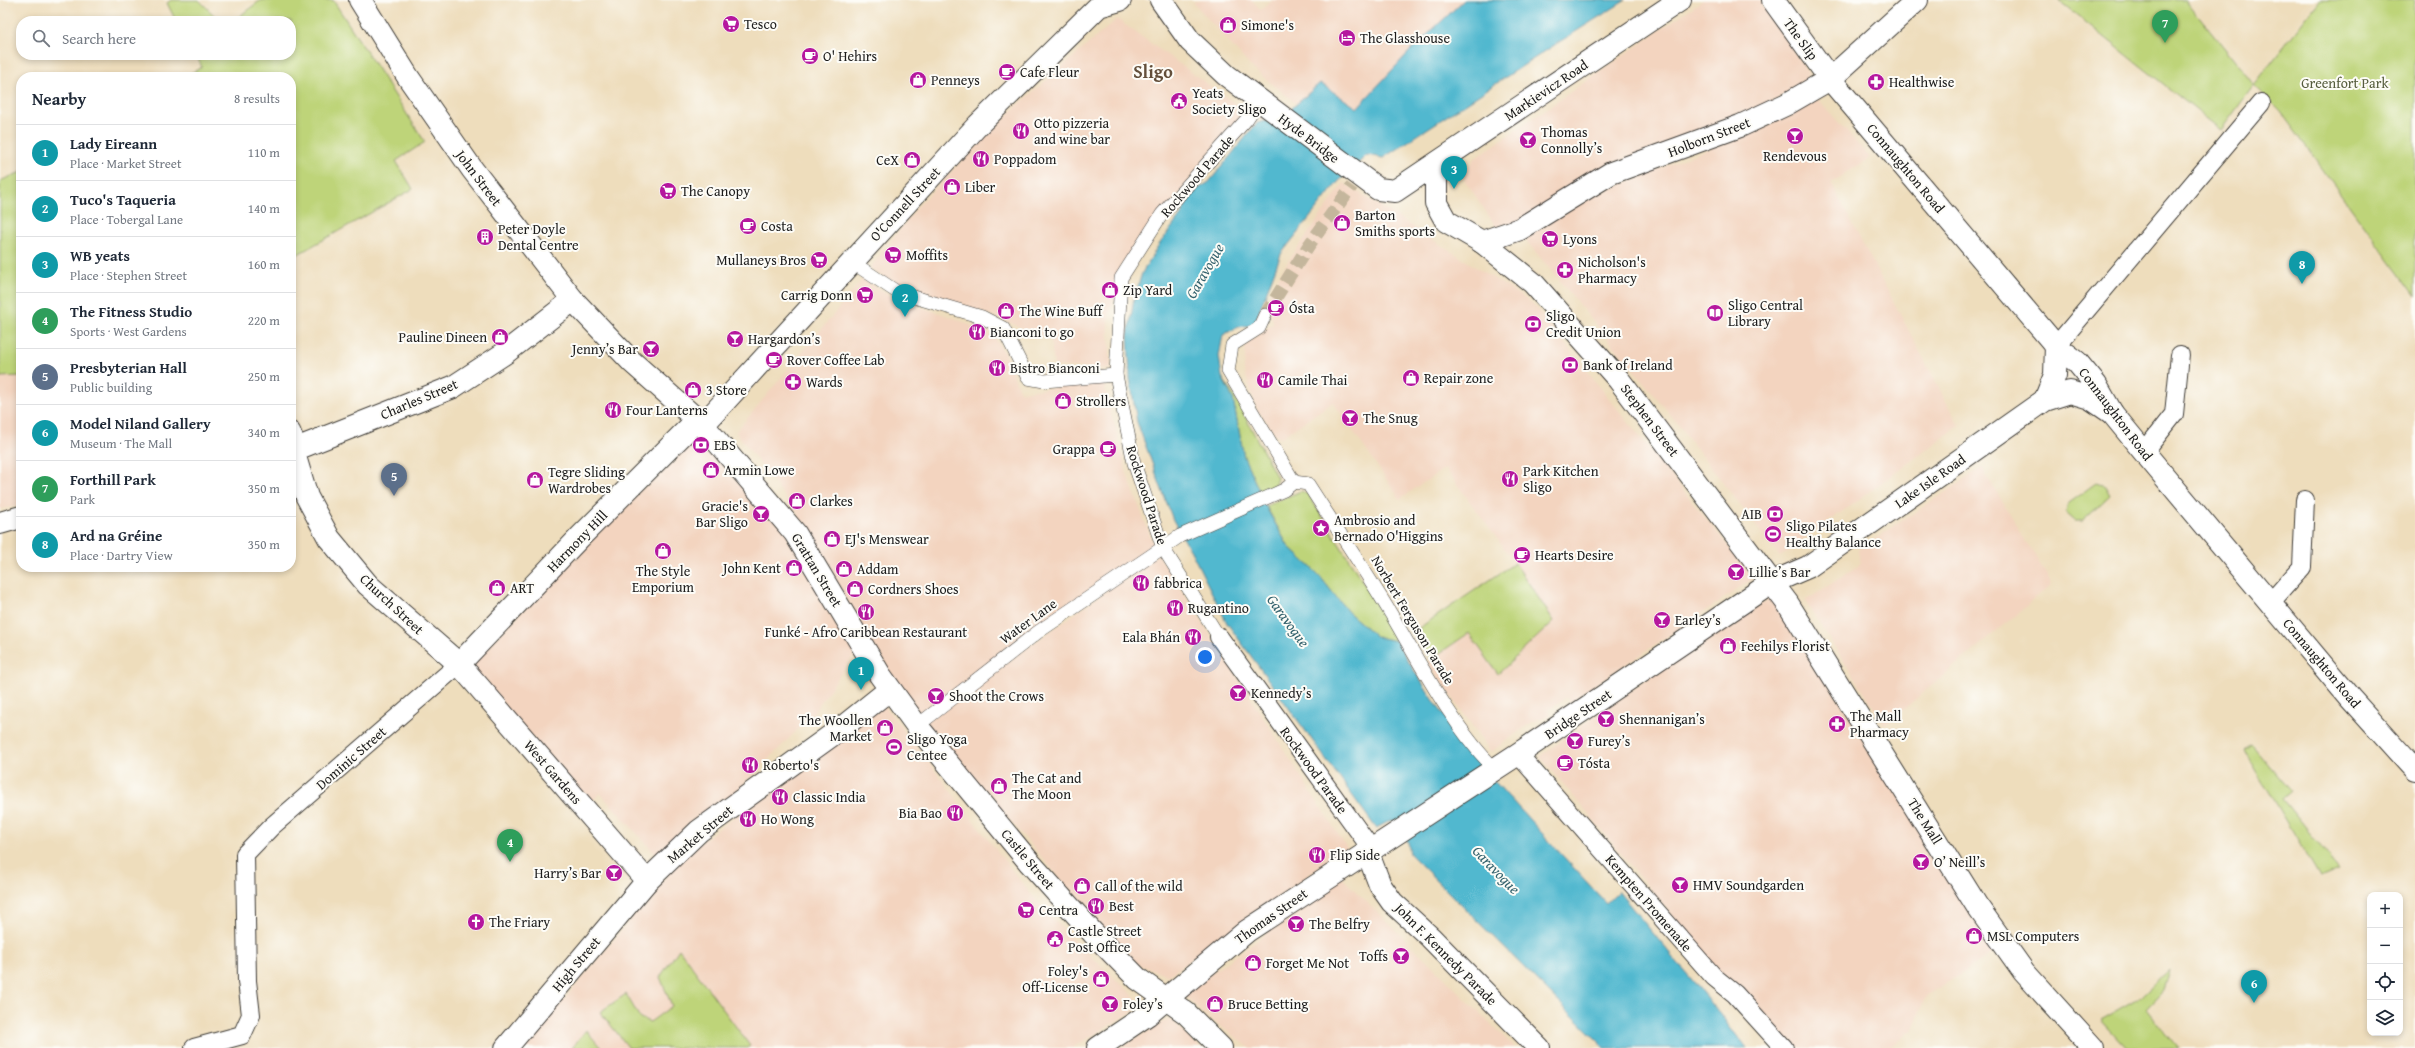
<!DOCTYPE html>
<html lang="en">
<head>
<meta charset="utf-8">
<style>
  :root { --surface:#fff; --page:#f6f6f7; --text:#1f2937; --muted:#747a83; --line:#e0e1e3; --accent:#b5179e }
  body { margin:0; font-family:"Gentium Book Plus",serif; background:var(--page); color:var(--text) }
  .controls { position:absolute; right:12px; bottom:12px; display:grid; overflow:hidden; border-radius:8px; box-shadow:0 2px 6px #0003 }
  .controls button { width:36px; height:36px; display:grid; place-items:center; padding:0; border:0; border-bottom:1px solid var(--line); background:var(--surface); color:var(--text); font:20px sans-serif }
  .you { position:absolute; left:1205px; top:657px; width:14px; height:14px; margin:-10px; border:3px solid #fff; border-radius:50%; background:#1a73e8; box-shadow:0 0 0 6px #1a73e833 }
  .badge { display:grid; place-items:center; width:26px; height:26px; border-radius:50%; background:var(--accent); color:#fff; font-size:13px; font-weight:700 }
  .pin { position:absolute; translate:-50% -33px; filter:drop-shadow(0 1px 2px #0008) }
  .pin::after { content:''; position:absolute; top:21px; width:14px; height:12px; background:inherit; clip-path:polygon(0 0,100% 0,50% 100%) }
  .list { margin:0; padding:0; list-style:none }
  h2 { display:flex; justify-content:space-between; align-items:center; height:52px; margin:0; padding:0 16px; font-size:17px }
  h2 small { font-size:13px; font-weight:400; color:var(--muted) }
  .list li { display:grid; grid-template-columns:26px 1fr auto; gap:12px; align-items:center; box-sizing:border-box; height:56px; padding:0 16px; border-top:1px solid var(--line) }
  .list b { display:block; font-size:15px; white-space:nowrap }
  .list p { margin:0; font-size:13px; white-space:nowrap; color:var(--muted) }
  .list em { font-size:13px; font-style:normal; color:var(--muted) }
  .icon { flex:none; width:22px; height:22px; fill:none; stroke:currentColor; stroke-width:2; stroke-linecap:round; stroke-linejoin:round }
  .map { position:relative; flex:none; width:2415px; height:1048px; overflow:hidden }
  .search { position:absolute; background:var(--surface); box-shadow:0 2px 6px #0003; left:16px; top:16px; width:280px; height:44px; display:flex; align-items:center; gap:10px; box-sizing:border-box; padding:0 14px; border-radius:16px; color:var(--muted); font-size:15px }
  .panel { position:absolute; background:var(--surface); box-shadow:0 2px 6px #0003; left:16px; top:72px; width:280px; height:500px; border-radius:16px }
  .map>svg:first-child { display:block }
  .built { fill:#f3d4bf }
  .green { fill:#bed479; stroke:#6d784a }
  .water { fill:#51b8cf; stroke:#366a76 }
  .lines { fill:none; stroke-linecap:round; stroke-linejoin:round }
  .pedestrian-tunnel { stroke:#c4b69c; stroke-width:13; stroke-dasharray:13 6; stroke-linecap:butt }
  .pedestrian-casing { stroke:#3c3934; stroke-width:14 }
  .minor-casing { stroke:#3c3934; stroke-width:20 }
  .tertiary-casing { stroke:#3c3934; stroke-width:24 }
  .secondary-casing { stroke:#3c3934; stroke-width:24 }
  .pedestrian { stroke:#fff; stroke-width:13 }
  .minor { stroke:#fff; stroke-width:18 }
  .tertiary { stroke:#fff; stroke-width:22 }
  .secondary { stroke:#fff; stroke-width:22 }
  .labels { text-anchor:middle; stroke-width:4; stroke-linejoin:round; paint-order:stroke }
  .poi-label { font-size:14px; fill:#1c1c1c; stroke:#fdfcf7; text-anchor:start }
  .street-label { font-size:14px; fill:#1c1c1c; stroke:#fdfcf7 }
  .park-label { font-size:14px; fill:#555c3d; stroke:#fdfcf7 }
  .water-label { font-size:15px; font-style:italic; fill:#34626d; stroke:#fdfcf7 }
  .district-label { font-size:18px; font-weight:bold; fill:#634f3b; stroke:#fdfcf7 }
</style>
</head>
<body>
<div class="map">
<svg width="2415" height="1048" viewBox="0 0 2415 1048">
  <rect width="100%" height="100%" fill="#fdfcf7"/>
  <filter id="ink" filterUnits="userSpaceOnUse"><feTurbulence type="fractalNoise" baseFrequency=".025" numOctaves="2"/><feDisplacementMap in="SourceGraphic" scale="8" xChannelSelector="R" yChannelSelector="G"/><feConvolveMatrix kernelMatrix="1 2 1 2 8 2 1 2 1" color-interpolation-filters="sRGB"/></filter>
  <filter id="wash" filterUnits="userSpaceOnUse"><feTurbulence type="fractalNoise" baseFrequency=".012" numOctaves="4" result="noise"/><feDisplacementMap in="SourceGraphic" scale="16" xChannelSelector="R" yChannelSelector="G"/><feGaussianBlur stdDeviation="0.9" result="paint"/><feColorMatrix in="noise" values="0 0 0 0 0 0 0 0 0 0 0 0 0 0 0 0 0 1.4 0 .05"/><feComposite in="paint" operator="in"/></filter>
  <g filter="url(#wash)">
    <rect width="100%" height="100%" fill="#eeddbc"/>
    <!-- built -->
    <g class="built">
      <polygon points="1201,0 1252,0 1261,10 1273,0 1464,0 1410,51 1357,108 1320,83 1297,104 1250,66 1193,2"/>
      <polygon points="1703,0 1760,0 1809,74 1804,86 1499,231 1462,176 1474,159"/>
      <polygon points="1117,19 1245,111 1123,264 1108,321 1111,369 1054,366 1051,340 996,317 894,285 870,268 918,206 981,141 1018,105"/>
      <polygon points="1818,99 1870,158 1831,183 1959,426 1780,557 1671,415 1524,238 1551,215 1616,186 1730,140"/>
      <polygon points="1344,183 1532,303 1754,578 1570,702 1566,697 1548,710 1551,715 1532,722 1491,752 1427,662 1469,633 1498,674 1554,621 1515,563 1445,468 1400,499 1333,402 1282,437 1277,436 1257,410 1244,370 1246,343 1274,323 1265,302 1289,260"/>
      <polygon points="863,279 896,299 957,319 994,337 1004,352 1020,392 1103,381 1127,474 1155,549 920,717 875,652 797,513 736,432"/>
      <polygon points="21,376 21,505 0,509 0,377"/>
      <polygon points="698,431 788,534 856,652 811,716 741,787 659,858 600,793 590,803 469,666"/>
      <polygon points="1982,468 2052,584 1885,725 1805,601 1860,565 1858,550"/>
      <polygon points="1158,554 1347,848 1168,976 1136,964 1096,921 925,721"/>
      <polygon points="1773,596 1999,949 1925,997 1913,1030 1889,1048 1782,1048 1540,756 1663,667"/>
      <polygon points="883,704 1029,892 1069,936 1144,1005 1072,1048 524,1048 684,855"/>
      <polygon points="1339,875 1404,938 1515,1048 1250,1048 1201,1012 1183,993 1254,943"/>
      <polygon points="1170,1018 1201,1048 1119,1048"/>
    </g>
    <!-- green -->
    <g class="green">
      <polygon points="171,0 199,0 220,21 176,21 167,3"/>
      <polygon points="261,0 333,0 425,142 396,161 413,189 291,258 291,77 184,77 202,67 196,55 291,55 291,21 233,21"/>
      <polygon points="2058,0 2186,0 2254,85 2320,0 2415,0 2415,296 2281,112 2254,85 2221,130"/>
      <polygon points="21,172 21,376 0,377 0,181"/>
      <polygon points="1222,377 1235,397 1277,478 1274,487 1261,495 1244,457 1233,399"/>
      <polygon points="2096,483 2105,486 2110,495 2083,521 2075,521 2066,513 2068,503"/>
      <polygon points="1301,491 1308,494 1371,595 1396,641 1377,637 1348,612 1318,574 1288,546 1266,506"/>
      <polygon points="1515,563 1554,621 1498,674 1469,633 1431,659 1413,632"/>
      <polygon points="2252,745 2291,791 2282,799 2339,869 2320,877 2245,751"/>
      <polygon points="679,949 750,1046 747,1048 629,1048 600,1012 626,994 640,1018 650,1022 672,1006 660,977"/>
      <polygon points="2169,969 2163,991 2146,1009 2178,1048 2127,1048 2101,1020 2139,998"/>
      <polygon points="586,1030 601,1048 572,1048"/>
    </g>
    <!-- water -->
    <path class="water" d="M1464,0H1626L1556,44L1383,158L1367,155L1338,182L1281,254L1254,325L1238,327L1223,335L1219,356L1222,377L1233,399L1244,457L1267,509L1288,546L1318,574L1348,612L1377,637L1396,641C1425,690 1459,739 1496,783L1606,903L1618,891L1722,1016L1746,1048H1605L1410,854L1408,842L1392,820L1376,828L1227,623L1192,553L1173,520L1137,422L1130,379L1128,335L1134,299L1142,273L1158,246L1181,215L1193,192L1209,182L1257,123L1281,118L1320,83L1357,108L1410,51Z"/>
  </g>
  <g filter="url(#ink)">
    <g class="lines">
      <!-- pedestrian-tunnel -->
      <polyline class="pedestrian-tunnel" points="1265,315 1309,245 1352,186"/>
      <!-- pedestrian casing -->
      <g class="pedestrian-casing">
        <g id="pedestrian">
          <polyline points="852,262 897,292 982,317 1003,328 1028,378 1044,381 1116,375"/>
          <path d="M1265,315L1259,328L1232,345L1228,371L1294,482L1308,484C1338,531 1370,577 1398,626C1424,671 1457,732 1495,769"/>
          <polyline points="1219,637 1163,548 1134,463 1116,375 1121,278 1162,214 1246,120 1259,101"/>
          <polyline points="917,726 1038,632 1180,536 1284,490 1294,482"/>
        </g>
      </g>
      <!-- minor casing -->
      <g class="minor-casing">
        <g id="minor">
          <polyline points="2056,346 2261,103"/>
          <polyline points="291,431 298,448"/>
          <polyline points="2144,452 2174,414 2180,355"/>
          <polyline points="2271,602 2302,567 2305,500"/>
          <polyline points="1219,637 1365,840 1367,851"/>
          <polyline points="1518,754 1714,977 1735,994 1784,1048"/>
          <polyline points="194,1048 242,1035 251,1015 247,981 245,854 271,827 459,664"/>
        </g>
      </g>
      <!-- tertiary casing -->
      <g class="tertiary-casing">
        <g id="tertiary">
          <polyline points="360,0 408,77 472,169 573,300 632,362 703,425 795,533 880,675 917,726 1030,863 1093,933 1138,979 1186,1013 1221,1048"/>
          <polyline points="1436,165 1436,203 1446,221 1482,242 1533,283 1619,380 1788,604 1977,906 2024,972 2093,1048"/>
          <polyline points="1482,242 1520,229 1611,173 1740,126 1787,104 1830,79 1917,0"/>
          <polyline points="703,425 978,125 1099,6 1120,0"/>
          <polyline points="293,450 307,497 329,538 368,585 459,664 647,881"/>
          <polyline points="291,451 453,387 505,353 573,300"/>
          <polyline points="0,523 21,517"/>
          <polyline points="459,664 580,537 697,420"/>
          <polyline points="1367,851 1380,885 1392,902 1430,937 1539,1048"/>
          <polyline points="506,1048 647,881 699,831 839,730 889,690"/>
        </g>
      </g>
      <!-- secondary casing -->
      <g class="secondary-casing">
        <g id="secondary">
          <polyline points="1161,0 1190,41 1226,75 1378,189 1395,191 1680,0"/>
          <polyline points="1773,0 1830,79 2056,346 2077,362 2096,385 2112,413 2144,452 2350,698 2415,770"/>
          <polyline points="2045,400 2055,375 2056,346"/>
          <polyline points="1098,1048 1147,1015 1247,931 1518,754 1771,583 1808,567 2045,400 2070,392 2090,398 2112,413"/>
        </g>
      </g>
      <!-- pedestrian -->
      <use href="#pedestrian" class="pedestrian"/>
      <!-- minor -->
      <use href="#minor" class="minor"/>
      <!-- tertiary -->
      <use href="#tertiary" class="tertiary"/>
      <!-- secondary -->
      <use href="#secondary" class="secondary"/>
    </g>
  </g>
  <!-- icons -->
  <defs>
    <g id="supermarket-disc" transform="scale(0.9)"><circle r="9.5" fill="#b5179e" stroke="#fdfcf7"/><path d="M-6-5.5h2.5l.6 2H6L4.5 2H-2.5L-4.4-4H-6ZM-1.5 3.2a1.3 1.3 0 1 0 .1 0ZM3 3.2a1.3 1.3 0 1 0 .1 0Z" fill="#fff"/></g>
    <g id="shop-disc" transform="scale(0.9)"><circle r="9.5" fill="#b5179e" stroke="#fdfcf7"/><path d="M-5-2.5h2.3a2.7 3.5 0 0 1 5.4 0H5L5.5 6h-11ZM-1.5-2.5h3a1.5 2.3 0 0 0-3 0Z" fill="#fff"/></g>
    <g id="hotel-disc" transform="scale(0.9)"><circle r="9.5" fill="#b5179e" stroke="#fdfcf7"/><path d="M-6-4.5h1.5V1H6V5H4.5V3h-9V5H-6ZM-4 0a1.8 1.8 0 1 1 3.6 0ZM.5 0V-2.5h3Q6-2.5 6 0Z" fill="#fff"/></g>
    <g id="cafe-disc" transform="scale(0.9)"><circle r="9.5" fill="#b5179e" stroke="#fdfcf7"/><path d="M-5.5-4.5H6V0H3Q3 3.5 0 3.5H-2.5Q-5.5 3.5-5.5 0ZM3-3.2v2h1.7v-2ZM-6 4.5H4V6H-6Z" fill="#fff"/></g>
    <g id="pharmacy-disc" transform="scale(0.9)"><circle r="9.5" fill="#b5179e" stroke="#fdfcf7"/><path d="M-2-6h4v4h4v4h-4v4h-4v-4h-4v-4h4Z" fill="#fff"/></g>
    <g id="civic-disc" transform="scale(0.9)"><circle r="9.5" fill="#b5179e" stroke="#fdfcf7"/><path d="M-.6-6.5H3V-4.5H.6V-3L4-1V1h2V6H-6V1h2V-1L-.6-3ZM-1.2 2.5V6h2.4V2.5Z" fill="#fff"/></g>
    <g id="restaurant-disc" transform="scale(0.9)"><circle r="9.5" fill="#b5179e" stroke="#fdfcf7"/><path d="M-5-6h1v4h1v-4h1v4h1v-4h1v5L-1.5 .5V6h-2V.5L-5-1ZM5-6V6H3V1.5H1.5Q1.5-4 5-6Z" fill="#fff"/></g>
    <g id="bar-disc" transform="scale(0.9)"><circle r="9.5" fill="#b5179e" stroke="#fdfcf7"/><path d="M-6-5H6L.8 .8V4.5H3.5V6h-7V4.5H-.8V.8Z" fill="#fff"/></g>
    <g id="building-disc" transform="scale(0.9)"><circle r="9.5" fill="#b5179e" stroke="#fdfcf7"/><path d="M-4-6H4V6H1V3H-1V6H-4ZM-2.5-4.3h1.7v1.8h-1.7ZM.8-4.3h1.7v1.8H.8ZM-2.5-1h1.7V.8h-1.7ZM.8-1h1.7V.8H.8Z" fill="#fff"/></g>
    <g id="library-disc" transform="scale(0.9)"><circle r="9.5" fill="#b5179e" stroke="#fdfcf7"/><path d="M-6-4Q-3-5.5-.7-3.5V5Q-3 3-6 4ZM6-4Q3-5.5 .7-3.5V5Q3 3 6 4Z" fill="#fff"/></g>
    <g id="bank-disc" transform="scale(0.9)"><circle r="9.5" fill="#b5179e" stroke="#fdfcf7"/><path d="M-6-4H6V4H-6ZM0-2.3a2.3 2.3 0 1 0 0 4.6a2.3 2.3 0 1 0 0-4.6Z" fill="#fff"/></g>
    <g id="sight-disc" transform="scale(0.9)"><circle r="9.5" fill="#b5179e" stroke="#fdfcf7"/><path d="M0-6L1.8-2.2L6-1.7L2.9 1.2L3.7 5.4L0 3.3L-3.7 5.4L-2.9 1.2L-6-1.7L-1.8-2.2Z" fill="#fff"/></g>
    <g id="stadium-disc" transform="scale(0.9)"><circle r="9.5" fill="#b5179e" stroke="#fdfcf7"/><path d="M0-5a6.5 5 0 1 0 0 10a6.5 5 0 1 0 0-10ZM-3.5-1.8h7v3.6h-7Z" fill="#fff"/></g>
    <g id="church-disc" transform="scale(0.9)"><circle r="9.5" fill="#b5179e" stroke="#fdfcf7"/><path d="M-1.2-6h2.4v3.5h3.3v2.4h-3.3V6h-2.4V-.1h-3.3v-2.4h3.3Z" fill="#fff"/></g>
  </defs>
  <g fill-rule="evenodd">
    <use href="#supermarket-disc" x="731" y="24"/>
    <use href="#shop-disc" x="1228" y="25"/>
    <use href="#hotel-disc" x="1347" y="38"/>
    <use href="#cafe-disc" x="810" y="56"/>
    <use href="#cafe-disc" x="1007" y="72"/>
    <use href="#shop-disc" x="918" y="80"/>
    <use href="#pharmacy-disc" x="1876" y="82"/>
    <use href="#civic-disc" x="1179" y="101"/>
    <use href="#restaurant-disc" x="1021" y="131"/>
    <use href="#bar-disc" x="1795" y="136"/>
    <use href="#bar-disc" x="1528" y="140"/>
    <use href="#restaurant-disc" x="981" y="159"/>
    <use href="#shop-disc" x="912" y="160"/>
    <use href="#shop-disc" x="952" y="187"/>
    <use href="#supermarket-disc" x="668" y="191"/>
    <use href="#shop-disc" x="1342" y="223"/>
    <use href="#cafe-disc" x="748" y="226"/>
    <use href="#building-disc" x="485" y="237"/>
    <use href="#supermarket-disc" x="1550" y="239"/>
    <use href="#supermarket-disc" x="893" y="255"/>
    <use href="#supermarket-disc" x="819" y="260"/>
    <use href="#pharmacy-disc" x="1565" y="270"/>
    <use href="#shop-disc" x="1110" y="290"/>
    <use href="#supermarket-disc" x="865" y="295"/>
    <use href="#cafe-disc" x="1276" y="308"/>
    <use href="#shop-disc" x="1006" y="311"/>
    <use href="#library-disc" x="1715" y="313"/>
    <use href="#bank-disc" x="1533" y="324"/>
    <use href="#restaurant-disc" x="977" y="332"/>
    <use href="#shop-disc" x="500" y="337"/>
    <use href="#bar-disc" x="735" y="339"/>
    <use href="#bar-disc" x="651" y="349"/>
    <use href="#cafe-disc" x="774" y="360"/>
    <use href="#bank-disc" x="1570" y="365"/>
    <use href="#restaurant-disc" x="997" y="368"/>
    <use href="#shop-disc" x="1411" y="378"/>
    <use href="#restaurant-disc" x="1265" y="380"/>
    <use href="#pharmacy-disc" x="793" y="382"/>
    <use href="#shop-disc" x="693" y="390"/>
    <use href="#shop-disc" x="1063" y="401"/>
    <use href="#restaurant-disc" x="613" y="410"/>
    <use href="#bar-disc" x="1350" y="418"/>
    <use href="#bank-disc" x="701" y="445"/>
    <use href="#cafe-disc" x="1108" y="449"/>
    <use href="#shop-disc" x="711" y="470"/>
    <use href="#restaurant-disc" x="1510" y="479"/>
    <use href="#shop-disc" x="535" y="480"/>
    <use href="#shop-disc" x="797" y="501"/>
    <use href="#bar-disc" x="761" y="514"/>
    <use href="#bank-disc" x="1775" y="514"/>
    <use href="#sight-disc" x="1321" y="528"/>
    <use href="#stadium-disc" x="1773" y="534"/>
    <use href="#shop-disc" x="832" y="539"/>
    <use href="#shop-disc" x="663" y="551"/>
    <use href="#cafe-disc" x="1522" y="555"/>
    <use href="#shop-disc" x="794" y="568"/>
    <use href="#shop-disc" x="844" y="569"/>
    <use href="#bar-disc" x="1736" y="572"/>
    <use href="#restaurant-disc" x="1141" y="583"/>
    <use href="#shop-disc" x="497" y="588"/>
    <use href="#shop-disc" x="855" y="589"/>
    <use href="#restaurant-disc" x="1175" y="608"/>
    <use href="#restaurant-disc" x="866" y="612"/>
    <use href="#bar-disc" x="1662" y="620"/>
    <use href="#restaurant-disc" x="1193" y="637"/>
    <use href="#shop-disc" x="1728" y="646"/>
    <use href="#bar-disc" x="1238" y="693"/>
    <use href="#bar-disc" x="936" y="696"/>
    <use href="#bar-disc" x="1606" y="719"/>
    <use href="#pharmacy-disc" x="1837" y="724"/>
    <use href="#shop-disc" x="885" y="728"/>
    <use href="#bar-disc" x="1575" y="741"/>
    <use href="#stadium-disc" x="894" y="747"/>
    <use href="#cafe-disc" x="1565" y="763"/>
    <use href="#restaurant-disc" x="750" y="765"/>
    <use href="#shop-disc" x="999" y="786"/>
    <use href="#restaurant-disc" x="780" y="797"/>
    <use href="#restaurant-disc" x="955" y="813"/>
    <use href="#restaurant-disc" x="748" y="819"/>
    <use href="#restaurant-disc" x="1317" y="855"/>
    <use href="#bar-disc" x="1921" y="862"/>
    <use href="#bar-disc" x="614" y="873"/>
    <use href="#bar-disc" x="1680" y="885"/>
    <use href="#shop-disc" x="1082" y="886"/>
    <use href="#restaurant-disc" x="1096" y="906"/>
    <use href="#supermarket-disc" x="1026" y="910"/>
    <use href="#church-disc" x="476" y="922"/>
    <use href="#bar-disc" x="1296" y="924"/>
    <use href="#shop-disc" x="1974" y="936"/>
    <use href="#civic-disc" x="1055" y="939"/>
    <use href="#bar-disc" x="1401" y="956"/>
    <use href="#shop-disc" x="1253" y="963"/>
    <use href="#shop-disc" x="1101" y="979"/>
    <use href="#bar-disc" x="1110" y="1004"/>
    <use href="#shop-disc" x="1215" y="1004"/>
  </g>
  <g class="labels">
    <!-- poi labels -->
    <g class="poi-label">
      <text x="744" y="29">Tesco</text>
      <text x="1241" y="30">Simone's</text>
      <text x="1360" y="43">The Glasshouse</text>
      <text x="823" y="61">O' Hehirs</text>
      <text x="1020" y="77">Cafe Fleur</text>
      <text x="931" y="85">Penneys</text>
      <text x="1889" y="87">Healthwise</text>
      <text x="1192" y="98">Yeats<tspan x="1192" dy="16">Society Sligo</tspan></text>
      <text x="1034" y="128">Otto pizzeria<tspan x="1034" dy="16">and wine bar</tspan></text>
      <text x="1541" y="137">Thomas<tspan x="1541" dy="16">Connolly’s</tspan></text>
      <text x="1795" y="161" text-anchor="middle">Rendevous</text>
      <text x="994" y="164">Poppadom</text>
      <text x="899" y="165" text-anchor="end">CeX</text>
      <text x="965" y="192">Liber</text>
      <text x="681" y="196">The Canopy</text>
      <text x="1355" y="220">Barton<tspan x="1355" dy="16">Smiths sports</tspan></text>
      <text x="761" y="231">Costa</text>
      <text x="498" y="234">Peter Doyle<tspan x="498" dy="16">Dental Centre</tspan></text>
      <text x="1563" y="244">Lyons</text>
      <text x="906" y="260">Moffits</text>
      <text x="806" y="265" text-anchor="end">Mullaneys Bros</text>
      <text x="1578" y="267">Nicholson's<tspan x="1578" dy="16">Pharmacy</tspan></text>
      <text x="1123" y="295">Zip Yard</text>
      <text x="852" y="300" text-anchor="end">Carrig Donn</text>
      <text x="1728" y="310">Sligo Central<tspan x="1728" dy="16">Library</tspan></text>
      <text x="1289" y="313">Ósta</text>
      <text x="1019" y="316">The Wine Buff</text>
      <text x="1546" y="321">Sligo<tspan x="1546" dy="16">Credit Union</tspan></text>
      <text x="990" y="337">Bianconi to go</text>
      <text x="487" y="342" text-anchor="end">Pauline Dineen</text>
      <text x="748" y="344">Hargardon’s</text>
      <text x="638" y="354" text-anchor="end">Jenny’s Bar</text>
      <text x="787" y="365">Rover Coffee Lab</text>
      <text x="1583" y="370">Bank of Ireland</text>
      <text x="1010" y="373">Bistro Bianconi</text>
      <text x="1424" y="383">Repair zone</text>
      <text x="1278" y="385">Camile Thai</text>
      <text x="806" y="387">Wards</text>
      <text x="706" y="395">3 Store</text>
      <text x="1076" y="406">Strollers</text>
      <text x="626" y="415">Four Lanterns</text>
      <text x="1363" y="423">The Snug</text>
      <text x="714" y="450">EBS</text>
      <text x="1095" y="454" text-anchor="end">Grappa</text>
      <text x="724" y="475">Armin Lowe</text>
      <text x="1523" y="476">Park Kitchen<tspan x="1523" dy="16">Sligo</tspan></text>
      <text x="548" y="477">Tegre Sliding<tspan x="548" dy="16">Wardrobes</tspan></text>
      <text x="810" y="506">Clarkes</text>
      <text x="748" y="511" text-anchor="end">Gracie's<tspan x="748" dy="16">Bar Sligo</tspan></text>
      <text x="1762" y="519" text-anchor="end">AIB</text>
      <text x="1334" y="525">Ambrosio and<tspan x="1334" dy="16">Bernado O'Higgins</tspan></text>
      <text x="1786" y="531">Sligo Pilates<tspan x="1786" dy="16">Healthy Balance</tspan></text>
      <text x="845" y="544">EJ's Menswear</text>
      <text x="1535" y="560">Hearts Desire</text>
      <text x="781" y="573" text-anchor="end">John Kent</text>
      <text x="857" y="574">Addam</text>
      <text x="663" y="576" text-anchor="middle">The Style<tspan x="663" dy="16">Emporium</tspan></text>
      <text x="1749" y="577">Lillie’s Bar</text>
      <text x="1154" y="588">fabbrica</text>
      <text x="510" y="593">ART</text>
      <text x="868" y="594">Cordners Shoes</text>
      <text x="1188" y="613">Rugantino</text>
      <text x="1675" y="625">Earley’s</text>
      <text x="866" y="637" text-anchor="middle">Funké - Afro Caribbean Restaurant</text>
      <text x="1180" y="642" text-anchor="end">Eala Bhán</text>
      <text x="1741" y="651">Feehilys Florist</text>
      <text x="1251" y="698">Kennedy’s</text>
      <text x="949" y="701">Shoot the Crows</text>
      <text x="1850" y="721">The Mall<tspan x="1850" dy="16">Pharmacy</tspan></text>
      <text x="1619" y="724">Shennanigan’s</text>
      <text x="872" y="725" text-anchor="end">The Woollen<tspan x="872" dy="16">Market</tspan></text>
      <text x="907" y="744">Sligo Yoga<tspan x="907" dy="16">Centee</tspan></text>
      <text x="1588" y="746">Furey’s</text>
      <text x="1578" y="768">Tósta</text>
      <text x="763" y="770">Roberto's</text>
      <text x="1012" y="783">The Cat and<tspan x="1012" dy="16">The Moon</tspan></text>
      <text x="793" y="802">Classic India</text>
      <text x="942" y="818" text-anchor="end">Bia Bao</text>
      <text x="761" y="824">Ho Wong</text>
      <text x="1330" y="860">Flip Side</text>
      <text x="1934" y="867">O’ Neill’s</text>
      <text x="601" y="878" text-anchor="end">Harry’s Bar</text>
      <text x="1693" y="890">HMV Soundgarden</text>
      <text x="1095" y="891">Call of the wild</text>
      <text x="1109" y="911">Best</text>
      <text x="1039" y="915">Centra</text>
      <text x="489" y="927">The Friary</text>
      <text x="1309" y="929">The Belfry</text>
      <text x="1068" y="936">Castle Street<tspan x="1068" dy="16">Post Office</tspan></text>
      <text x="1987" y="941">MSL Computers</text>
      <text x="1388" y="961" text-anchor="end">Toffs</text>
      <text x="1266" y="968">Forget Me Not</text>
      <text x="1088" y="976" text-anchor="end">Foley's<tspan x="1088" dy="16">Off-License</tspan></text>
      <text x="1123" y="1009">Foley’s</text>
      <text x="1228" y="1009">Bruce Betting</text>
    </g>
    <!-- street labels -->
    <g class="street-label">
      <text transform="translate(1801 39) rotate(54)" y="5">The Slip</text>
      <text transform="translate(1546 90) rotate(-34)" y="5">Markievicz Road</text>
      <text transform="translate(1709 137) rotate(-21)" y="5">Holborn Street</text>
      <text transform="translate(1309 138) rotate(37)" y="5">Hyde Bridge</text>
      <text transform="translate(1906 168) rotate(50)" y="5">Connaughton Road</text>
      <text transform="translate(1197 176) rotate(-49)" y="5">Rockwood Parade</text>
      <text transform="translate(479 178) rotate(53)" y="5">John Street</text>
      <text transform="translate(905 204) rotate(-47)" y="5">O'Connell Street</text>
      <text transform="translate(419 399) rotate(-23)" y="5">Charles Street</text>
      <text transform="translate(2116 414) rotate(53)" y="5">Connaughton Road</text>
      <text transform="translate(1650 420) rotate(53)" y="5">Stephen Street</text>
      <text transform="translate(1930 481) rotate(-35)" y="5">Lake Isle Road</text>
      <text transform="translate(1147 495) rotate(72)" y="5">Rockwood Parade</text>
      <text transform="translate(577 541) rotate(-46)" y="5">Harmony Hill</text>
      <text transform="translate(817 570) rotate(59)" y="5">Grattan Street</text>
      <text transform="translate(392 604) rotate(43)" y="5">Church Street</text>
      <text transform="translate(1413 620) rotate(59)" y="5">Norbert Ferguson Parade</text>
      <text transform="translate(1028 621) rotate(-36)" y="5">Water Lane</text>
      <text transform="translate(2322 663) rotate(50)" y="5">Connaughton Road</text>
      <text transform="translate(1578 714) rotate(-34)" y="5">Bridge Street</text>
      <text transform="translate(351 758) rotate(-41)" y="5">Dominic Street</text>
      <text transform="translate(1314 770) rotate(54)" y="5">Rockwood Parade</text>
      <text transform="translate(553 772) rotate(49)" y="5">West Gardens</text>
      <text transform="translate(1925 821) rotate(58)" y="5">The Mall</text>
      <text transform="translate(700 834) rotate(-40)" y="5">Market Street</text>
      <text transform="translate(1028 859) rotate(50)" y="5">Castle Street</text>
      <text transform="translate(1649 903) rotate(49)" y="5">Kempten Promenade</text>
      <text transform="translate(1271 916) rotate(-35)" y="5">Thomas Street</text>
      <text transform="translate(1446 954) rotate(45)" y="5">John F. Kennedy Parade</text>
      <text transform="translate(576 964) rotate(-50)" y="5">High Street</text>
    </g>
    <!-- park labels -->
    <g class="park-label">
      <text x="2345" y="88">Greenfort Park</text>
    </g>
    <!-- water labels -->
    <g class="water-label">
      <text transform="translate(1205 271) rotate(-60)" y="5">Garavogue</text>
      <text transform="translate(1288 621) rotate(54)" y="5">Garavogue</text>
      <text transform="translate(1496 870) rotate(46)" y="5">Garavogue</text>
    </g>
    <!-- district labels -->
    <g class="district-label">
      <text x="1153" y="78">Sligo</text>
    </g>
  </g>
</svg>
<div class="controls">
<button>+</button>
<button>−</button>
<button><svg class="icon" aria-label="locate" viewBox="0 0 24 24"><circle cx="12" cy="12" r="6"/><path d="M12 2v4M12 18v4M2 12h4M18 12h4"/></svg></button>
<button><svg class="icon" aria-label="layers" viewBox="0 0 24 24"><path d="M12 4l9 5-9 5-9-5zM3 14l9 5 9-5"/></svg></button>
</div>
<div class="you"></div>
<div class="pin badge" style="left:861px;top:690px;background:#0f9aa8">1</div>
<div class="pin badge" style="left:905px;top:317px;background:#0f9aa8">2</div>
<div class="pin badge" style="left:1454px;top:189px;background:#0f9aa8">3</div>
<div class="pin badge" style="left:510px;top:862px;background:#2e9e5b">4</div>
<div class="pin badge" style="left:394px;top:496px;background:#5c6f8a">5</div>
<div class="pin badge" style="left:2254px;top:1003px;background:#0f9aa8">6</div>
<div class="pin badge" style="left:2165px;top:43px;background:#2e9e5b">7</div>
<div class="pin badge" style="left:2302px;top:284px;background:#0f9aa8">8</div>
<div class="search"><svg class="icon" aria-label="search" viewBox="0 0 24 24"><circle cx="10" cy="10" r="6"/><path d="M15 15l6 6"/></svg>Search here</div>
<section class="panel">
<h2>Nearby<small>8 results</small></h2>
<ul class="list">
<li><span class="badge" style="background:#0f9aa8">1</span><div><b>Lady Eireann</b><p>Place · Market Street</p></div><em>110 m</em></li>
<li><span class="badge" style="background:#0f9aa8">2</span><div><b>Tuco's Taqueria</b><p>Place · Tobergal Lane</p></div><em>140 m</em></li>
<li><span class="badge" style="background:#0f9aa8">3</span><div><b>WB yeats</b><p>Place · Stephen Street</p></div><em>160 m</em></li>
<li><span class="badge" style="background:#2e9e5b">4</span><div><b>The Fitness Studio</b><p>Sports · West Gardens</p></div><em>220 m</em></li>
<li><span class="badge" style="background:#5c6f8a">5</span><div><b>Presbyterian Hall</b><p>Public building</p></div><em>250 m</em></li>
<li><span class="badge" style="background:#0f9aa8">6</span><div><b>Model Niland Gallery</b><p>Museum · The Mall</p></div><em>340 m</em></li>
<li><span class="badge" style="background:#2e9e5b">7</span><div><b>Forthill Park</b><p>Park</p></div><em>350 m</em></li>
<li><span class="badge" style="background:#0f9aa8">8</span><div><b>Ard na Gréine</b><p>Place · Dartry View</p></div><em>350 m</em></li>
</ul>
</section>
</div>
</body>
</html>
